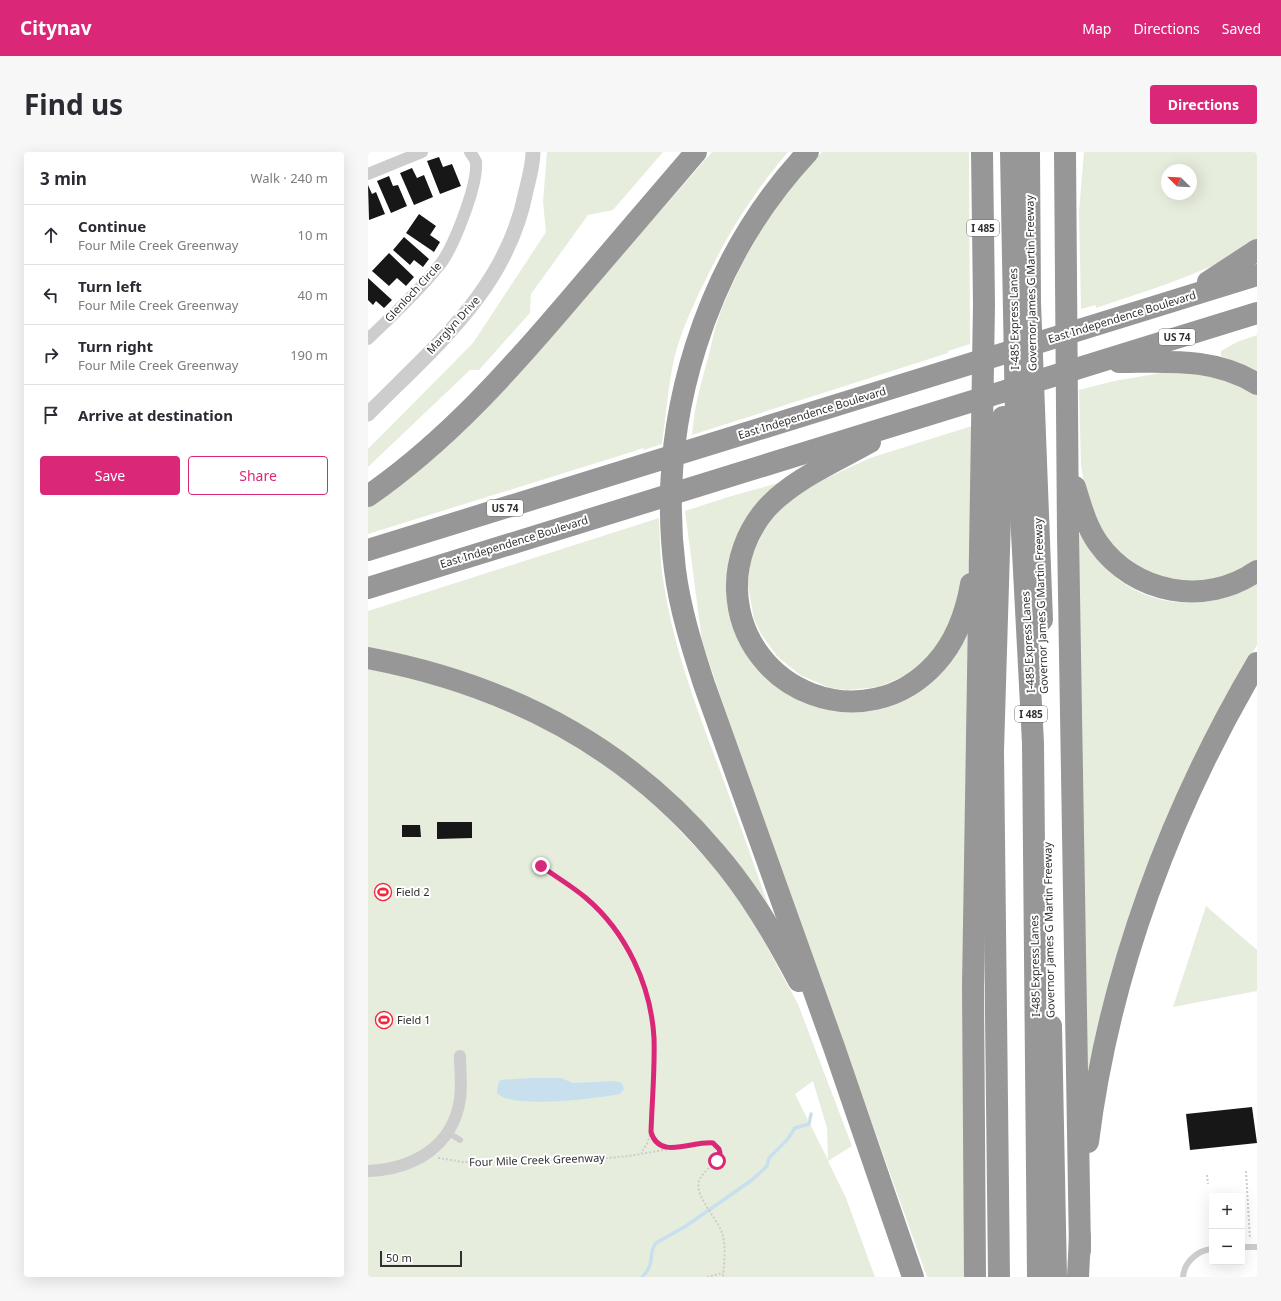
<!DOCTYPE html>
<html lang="en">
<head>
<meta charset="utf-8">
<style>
  :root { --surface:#fff; --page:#f7f7f7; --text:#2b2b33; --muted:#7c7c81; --line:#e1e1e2; --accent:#db2777 }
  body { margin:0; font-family:"Noto Sans",sans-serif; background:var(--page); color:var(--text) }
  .controls { position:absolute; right:12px; bottom:12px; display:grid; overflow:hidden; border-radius:4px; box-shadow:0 4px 16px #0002 }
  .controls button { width:36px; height:36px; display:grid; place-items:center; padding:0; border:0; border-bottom:1px solid var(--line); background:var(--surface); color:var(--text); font:20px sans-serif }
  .compass { position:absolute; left:793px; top:12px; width:36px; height:36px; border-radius:50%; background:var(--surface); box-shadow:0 4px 16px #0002; rotate:294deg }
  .scale { position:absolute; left:12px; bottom:10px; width:82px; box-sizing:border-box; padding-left:4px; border:2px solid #303030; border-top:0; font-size:11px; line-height:14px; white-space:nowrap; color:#303030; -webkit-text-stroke:3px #fff; paint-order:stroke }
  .stop { position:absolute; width:12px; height:12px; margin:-9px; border:3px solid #db2777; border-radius:50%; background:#fff }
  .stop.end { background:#db2777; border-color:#fff; box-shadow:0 1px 4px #0008 }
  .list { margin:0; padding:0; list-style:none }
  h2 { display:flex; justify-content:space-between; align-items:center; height:52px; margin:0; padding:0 16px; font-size:17px }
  h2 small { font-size:13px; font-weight:400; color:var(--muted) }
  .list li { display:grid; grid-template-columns:26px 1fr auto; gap:12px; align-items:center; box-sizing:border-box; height:60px; padding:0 16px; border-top:1px solid var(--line) }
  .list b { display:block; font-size:15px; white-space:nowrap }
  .list p { margin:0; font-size:13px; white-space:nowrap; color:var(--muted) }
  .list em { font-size:13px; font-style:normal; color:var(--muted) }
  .actions { display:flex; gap:8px; padding:12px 16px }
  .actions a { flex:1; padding:9px 0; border:1px solid var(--accent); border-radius:4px; text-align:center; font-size:14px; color:var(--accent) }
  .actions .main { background:var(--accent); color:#fff }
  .icon { flex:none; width:22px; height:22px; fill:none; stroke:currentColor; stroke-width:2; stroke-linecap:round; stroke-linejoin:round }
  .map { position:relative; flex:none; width:889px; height:1125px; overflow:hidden; border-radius:4px }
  header { display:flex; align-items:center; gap:24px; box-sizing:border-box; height:56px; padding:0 20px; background:var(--accent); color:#fff }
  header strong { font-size:19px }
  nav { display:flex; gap:22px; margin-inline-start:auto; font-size:14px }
  .intro { display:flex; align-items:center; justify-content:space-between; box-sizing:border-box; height:96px; padding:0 24px }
  h1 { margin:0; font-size:28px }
  .button { padding:10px 18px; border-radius:4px; background:var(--accent); color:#fff; font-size:14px; font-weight:700 }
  main { display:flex; gap:24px; padding:0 24px }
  aside { flex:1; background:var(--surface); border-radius:4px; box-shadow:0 4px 16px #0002 }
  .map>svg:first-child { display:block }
  .green { fill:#e6eddd; fill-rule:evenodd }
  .water { fill:#c8e0ee }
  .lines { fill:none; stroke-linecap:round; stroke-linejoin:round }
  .stream { stroke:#c8e0ee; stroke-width:3.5 }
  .building { fill:#171717 }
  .path { stroke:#cdcdcd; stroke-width:2; stroke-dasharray:2 2; stroke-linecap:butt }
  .service { stroke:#cdcdcd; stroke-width:6 }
  .minor { stroke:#cdcdcd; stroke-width:12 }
  .tertiary { stroke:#cdcdcd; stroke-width:15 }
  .motorway { stroke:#979797; stroke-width:22 }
  .route { stroke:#db2777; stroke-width:5 }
  .labels { text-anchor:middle; stroke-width:4; stroke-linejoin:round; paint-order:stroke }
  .shield { fill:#fff; stroke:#6e6e6e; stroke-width:1 }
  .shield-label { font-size:10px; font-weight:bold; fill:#303030 }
  .street-label { font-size:11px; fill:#303030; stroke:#fff }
  .poi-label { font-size:11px; fill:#303030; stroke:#fff; text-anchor:start }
</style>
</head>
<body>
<header>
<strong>Citynav</strong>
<nav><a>Map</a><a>Directions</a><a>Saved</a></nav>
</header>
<div class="intro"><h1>Find us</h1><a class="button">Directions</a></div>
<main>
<aside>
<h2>3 min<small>Walk · 240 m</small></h2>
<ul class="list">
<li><svg class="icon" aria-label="ahead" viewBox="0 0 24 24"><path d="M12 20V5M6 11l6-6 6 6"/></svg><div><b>Continue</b><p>Four Mile Creek Greenway</p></div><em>10 m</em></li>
<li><svg class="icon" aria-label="left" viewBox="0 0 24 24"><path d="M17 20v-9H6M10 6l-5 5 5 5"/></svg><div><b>Turn left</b><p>Four Mile Creek Greenway</p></div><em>40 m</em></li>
<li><svg class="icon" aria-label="right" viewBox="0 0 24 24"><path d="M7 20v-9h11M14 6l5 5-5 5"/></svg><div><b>Turn right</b><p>Four Mile Creek Greenway</p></div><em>190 m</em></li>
<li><svg class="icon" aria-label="arrive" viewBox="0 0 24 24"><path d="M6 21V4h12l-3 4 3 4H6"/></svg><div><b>Arrive at destination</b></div></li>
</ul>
<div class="actions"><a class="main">Save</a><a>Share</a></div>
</aside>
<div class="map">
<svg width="889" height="1125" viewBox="0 0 889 1125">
  <rect width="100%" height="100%" fill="#fff"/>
  <!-- green -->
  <g class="green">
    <polygon points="179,0 295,0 245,58 220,63 163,142 162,161 111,218 102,218 0,315 0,297 105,191 178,80 175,50"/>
    <path d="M344,0H420C386,40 362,78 339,125C326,151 313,179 306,207C300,235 298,264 294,292L276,298L275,296L270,298L0,382V355L38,329L86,287L223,138Z"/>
    <path d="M454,0H601L602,192L580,199V201L324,283C326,256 333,231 340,206C343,195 345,184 348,173C369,112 408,46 454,0Z"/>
    <path d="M716,0H889V90C840,121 783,137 728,156V153L713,157L711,59ZM799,18H823V42H799Z"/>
    <polygon points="889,183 889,221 853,204 853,199 869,190"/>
    <polygon points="805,219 858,226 889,243 889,412 859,429 797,431 745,400 719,350 713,313 711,238 746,229"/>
    <polygon points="604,274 602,401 599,435 585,477 545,520 511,535 479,538 462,536 432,523 409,504 393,482 386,467 380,434 381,419 383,406 396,377 407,363 435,337 502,306"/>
    <path d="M414,330L391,358L369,459L435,542L547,539C574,524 588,499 604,473L615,1125H559L362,573L334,489L317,359L360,345Z"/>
    <path d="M291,366C292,389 292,411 296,433C308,511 340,583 366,657C379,691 390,726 403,760L256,604L0,500V459Z"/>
    <path d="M710,382H714C749,452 823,468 889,432V493L867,530L723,917L716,916Z"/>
    <path d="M0,517L55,528L101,542L170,572L233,608L293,658L354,724L380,760L430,852L484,994L460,1009L478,1046L507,1125H0ZM445,929L459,976L460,1008L427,942Z"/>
    <polygon points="838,754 889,798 889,839 805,855"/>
  </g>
  <!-- water -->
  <path class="water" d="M162,926H193L205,931L248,929L254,931L256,937L252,942C231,946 143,958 129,941L130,932L132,928Z"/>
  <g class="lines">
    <!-- stream -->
    <path class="stream" d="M274,1125C289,1110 279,1102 288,1091L318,1074L384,1028L399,1014L401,1006L419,988L427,976L441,972L443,962"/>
  </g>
  <!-- building -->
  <g class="building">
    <polygon points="71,5 75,15 84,12 93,34 72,42 59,9"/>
    <polygon points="44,16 49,26 56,23 65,45 46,53 32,21"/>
    <polygon points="21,24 25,34 30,33 39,54 23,61 9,29"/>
    <polygon points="0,33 4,42 8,40 17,62 1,68"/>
    <polygon points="51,62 68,74 62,83 72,90 66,100 38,81"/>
    <polygon points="36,85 61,107 55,115 46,108 42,113 25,98"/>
    <polygon points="21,101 46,125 38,134 29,126 21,134 4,119"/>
    <polygon points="0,126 24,148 16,156 8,149 5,153 0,148"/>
    <polygon points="69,670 104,670 104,686 69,687"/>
    <polygon points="34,673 52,673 53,685 34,685"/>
    <polygon points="884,955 889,991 822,998 818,962"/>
  </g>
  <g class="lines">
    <!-- path -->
    <g class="path">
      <path d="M173,714C188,725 204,734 218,746C258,780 283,833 286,886C287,917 283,949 283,980L279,992L273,1001"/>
      <polyline points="283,982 289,990 301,996"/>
      <path d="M70,1006L95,1010L228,1007L261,1004L324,993L345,991L351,997V1005C346,1013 335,1019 331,1029C326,1045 351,1067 355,1084C358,1097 356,1112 355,1125"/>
      <polyline points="878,1019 882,1087"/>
      <polyline points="839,1023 840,1032"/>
      <polyline points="339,1125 355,1121"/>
    </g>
    <!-- service -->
    <g class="service">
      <polyline points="79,980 92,988"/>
      <polyline points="874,1095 889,1095"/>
      <path d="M815,1125C816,1110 830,1098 844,1097"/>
    </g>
    <!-- minor -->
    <g class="minor">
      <polyline points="0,22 54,0"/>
      <path d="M0,187C24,164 49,141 70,115C85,98 110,33 108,10C107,7 104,3 102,0"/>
      <path d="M0,1019C45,1017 85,995 92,947C94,933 92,918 92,904"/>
    </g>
    <!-- tertiary -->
    <path class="tertiary" d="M0,262C67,194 139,137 158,39C161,26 165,13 165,0"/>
    <!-- motorway -->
    <g class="motorway">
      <path d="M440,0C337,110 288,269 307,418C312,457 324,495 336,532L467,898L545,1125"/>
      <polyline points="643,0 648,266 665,591 670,1125"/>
      <polyline points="661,0 662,151 674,468"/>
      <polyline points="697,0 700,382 712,1099"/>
      <polyline points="840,130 889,98"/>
      <path d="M751,210C799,210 846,205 889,232"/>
      <path d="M502,290C467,310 425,327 398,357C379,379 368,409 369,438C373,540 498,589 568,511C587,490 598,461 603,432"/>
      <path d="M707,335C713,354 718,374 730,391C766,442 837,455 889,419"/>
      <path d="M0,344C79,289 142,218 204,145C245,97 287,48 328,0"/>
      <polyline points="0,398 889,123"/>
      <polyline points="0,436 889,161"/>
      <path d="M0,506C137,532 256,592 347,700C381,739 407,784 431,829"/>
      <polyline points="683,874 688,1125"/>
      <path d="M720,990C741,821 803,657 889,511"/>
      <polyline points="607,1125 605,834 616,152 614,0"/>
      <polyline points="631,1125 625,599 635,265"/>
      <polyline points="710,1125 712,1084"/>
    </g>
  </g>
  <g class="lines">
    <!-- route -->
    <path class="route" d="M173,714C188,725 204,734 218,746C258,780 283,833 286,886C287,917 284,949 283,980C291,1009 326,988 345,991L351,997L352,1001L349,1009"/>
  </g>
  <!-- icons -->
  <defs>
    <g id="stadium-ring" transform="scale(0.9)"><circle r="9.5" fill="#fff" stroke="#ef293d" stroke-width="1.5"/><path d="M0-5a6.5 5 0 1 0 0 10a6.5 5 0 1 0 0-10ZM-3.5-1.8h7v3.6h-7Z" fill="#ef293d"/></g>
  </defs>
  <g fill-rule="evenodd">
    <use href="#stadium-ring" x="15" y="740"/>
    <use href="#stadium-ring" x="16" y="868"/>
  </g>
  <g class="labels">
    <!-- shield labels -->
    <g class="shield">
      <rect x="599" y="68" width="32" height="16" rx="3"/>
      <rect x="791" y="177" width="36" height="16" rx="3"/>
      <rect x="119" y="348" width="36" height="16" rx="3"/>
      <rect x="647" y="554" width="32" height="16" rx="3"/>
    </g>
    <g class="shield-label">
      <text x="615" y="80">I 485</text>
      <text x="809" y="189">US 74</text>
      <text x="137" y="360">US 74</text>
      <text x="663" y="566">I 485</text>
    </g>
    <!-- street labels -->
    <g class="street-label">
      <text transform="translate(663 131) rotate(-91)" y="4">Governor James G Martin Freeway</text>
      <text transform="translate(45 140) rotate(-47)" y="4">Glenloch Circle</text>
      <text transform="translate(754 165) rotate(-17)" y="4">East Independence Boulevard</text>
      <text transform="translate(646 167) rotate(-91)" y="4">I-485 Express Lanes</text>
      <text transform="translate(85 173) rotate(-48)" y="4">Marglyn Drive</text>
      <text transform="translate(444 261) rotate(-17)" y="4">East Independence Boulevard</text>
      <text transform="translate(146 390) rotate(-17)" y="4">East Independence Boulevard</text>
      <text transform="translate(673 454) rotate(-92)" y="4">Governor James G Martin Freeway</text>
      <text transform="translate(660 490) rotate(-93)" y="4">I-485 Express Lanes</text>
      <text transform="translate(681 778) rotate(-91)" y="4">Governor James G Martin Freeway</text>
      <text transform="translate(667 814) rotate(-91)" y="4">I-485 Express Lanes</text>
      <text transform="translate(169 1008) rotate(-2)" y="4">Four Mile Creek Greenway</text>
    </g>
    <!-- poi labels -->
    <g class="poi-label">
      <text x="28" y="744">Field 2</text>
      <text x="29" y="872">Field 1</text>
    </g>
  </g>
</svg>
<div class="controls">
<button>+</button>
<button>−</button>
</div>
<svg class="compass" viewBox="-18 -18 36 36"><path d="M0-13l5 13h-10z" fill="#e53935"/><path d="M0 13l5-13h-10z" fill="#7c7c81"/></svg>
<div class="scale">50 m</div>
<div class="stop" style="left:349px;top:1009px"></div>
<div class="stop end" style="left:173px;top:714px"></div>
</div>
</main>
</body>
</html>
